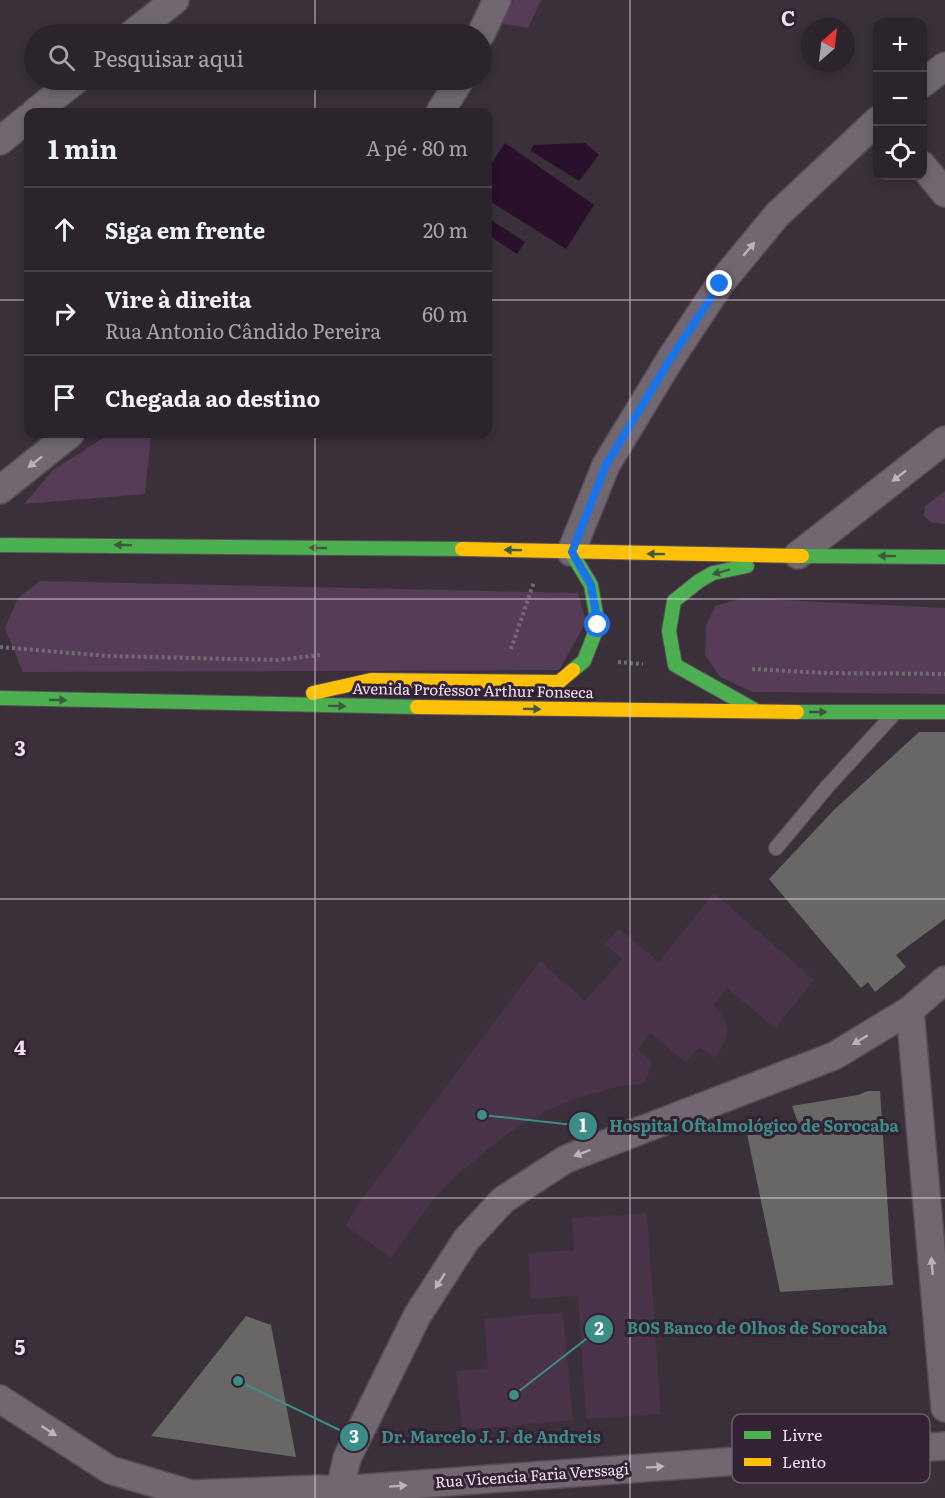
<!DOCTYPE html>
<html lang="pt">
<head>
<meta charset="utf-8">
<style>
  :root { --surface:#2c242c; --page:#342c34; --text:#f1f3f6; --muted:#a6a4a9; --line:#484148 }
  body { margin:0; font-family:Literata,serif; background:var(--page); color:var(--text) }
  .controls { position:absolute; right:18px; top:18px; display:grid; overflow:hidden; border-radius:12px; box-shadow:0 3px 9px #0003 }
  .controls button { width:54px; height:54px; display:grid; place-items:center; padding:0; border:0; border-bottom:2px solid var(--line); background:var(--surface); color:var(--text); font:30px sans-serif }
  .compass { position:absolute; left:801px; top:18px; width:54px; height:54px; border-radius:50%; background:var(--surface); box-shadow:0 3px 9px #0003; rotate:28deg }
  .stop { position:absolute; width:18px; height:18px; margin:-14px; border:4px solid #1a73e8; border-radius:50%; background:#fff }
  .stop.end { background:#1a73e8; border-color:#fff; box-shadow:0 2px 6px #0008 }
  .list { margin:0; padding:0; list-style:none }
  h2 { display:flex; justify-content:space-between; align-items:center; height:78px; margin:0; padding:0 24px; font-size:26px }
  h2 small { font-size:20px; font-weight:400; color:var(--muted) }
  .list li { display:grid; grid-template-columns:39px 1fr auto; gap:18px; align-items:center; box-sizing:border-box; height:84px; padding:0 24px; border-top:2px solid var(--line) }
  .list b { display:block; font-size:22px; white-space:nowrap }
  .list p { margin:0; font-size:20px; white-space:nowrap; color:var(--muted) }
  .list em { font-size:20px; font-style:normal; color:var(--muted) }
  .icon { flex:none; width:33px; height:33px; fill:none; stroke:currentColor; stroke-width:2; stroke-linecap:round; stroke-linejoin:round }
  .map { position:relative; flex:none; width:945px; height:1498px; overflow:hidden }
  .search { position:absolute; background:var(--surface); box-shadow:0 3px 9px #0003; left:24px; top:24px; width:468px; height:66px; display:flex; align-items:center; gap:15px; box-sizing:border-box; padding:0 21px; border-radius:33px; color:var(--muted); font-size:22px }
  .panel { position:absolute; background:var(--surface); box-shadow:0 3px 9px #0003; left:24px; top:108px; width:468px; height:330px; border-radius:12px }
  .map>svg:first-child { display:block }
  .built { fill:#493349 }
  .green { fill:#573c57 }
  .water { fill:#2a102b }
  .building { fill:#696766 }
  .lines { fill:none; stroke-linecap:round; stroke-linejoin:round }
  .lane-casing { stroke:#564d56; stroke-width:16 }
  .street-casing { stroke:#564d56; stroke-width:30 }
  .fast-casing { stroke:#564d56; stroke-width:16 }
  .slow-casing { stroke:#564d56; stroke-width:16 }
  .path { stroke:#716b71; stroke-width:4; stroke-dasharray:3 3; stroke-linecap:butt }
  .lane { stroke:#706770; stroke-width:14 }
  .street { stroke:#706770; stroke-width:27 }
  .fast { stroke:#4caf50; stroke-width:14 }
  .slow { stroke:#ffc107; stroke-width:14 }
  .oneway { fill:#bcb1bc }
  .oneway2 { fill:#3d5a3f }
  .route { stroke:#1a73e8; stroke-width:8 }
  .grid { fill:none; stroke:#eee3ee; stroke-width:1.5; stroke-opacity:0.55 }
  .labels { text-anchor:middle; stroke-width:6; stroke-linejoin:round; paint-order:stroke }
  .street-label { font-size:15px; fill:#eee3ee; stroke:#323 }
  .key { fill:#323; stroke:#6b5c6b; stroke-width:1.5 }
  .key-label { font-size:16px; fill:#eee3ee }
  .grid-label { font-size:20px; text-anchor:middle; font-weight:bold; fill:#eee3ee; stroke:#323; stroke-width:6; stroke-linejoin:round; paint-order:stroke }
  .leader { fill:none; stroke:#3c8c88; stroke-width:2 }
  .callout-dot { fill:#3c8c88; stroke:#323; stroke-width:2 }
  .mark-label { font-size:18px; text-anchor:middle; font-weight:bold; fill:#fff }
  .callout-label { font-size:16px; text-anchor:middle; font-weight:bold; fill:#3c8c88; stroke:#323; stroke-width:6; stroke-linejoin:round; paint-order:stroke }
</style>
</head>
<body>
<div class="map">
<svg width="945" height="1498" viewBox="0 0 945 1498">
  <rect width="100%" height="100%" fill="#3a303a"/>
  <!-- built -->
  <g class="built">
    <polygon points="714,893 814,980 775,1028 727,988 714,1005 725,1020 728,1032 724,1043 715,1058 700,1047 685,1062 650,1033 638,1049 652,1062 647,1079 642,1084 619,1086 578,1098 548,1110 508,1133 458,1174 435,1197 391,1258 346,1226 357,1206 540,961 585,1001 622,959 605,944 619,929 659,962"/>
    <polygon points="647,1213 661,1414 586,1419 578,1296 531,1299 528,1253 574,1250 572,1218"/>
    <polygon points="563,1312 573,1420 462,1430 456,1371 488,1368 484,1319"/>
  </g>
  <!-- green -->
  <g class="green">
    <polygon points="513,0 541,0 528,28 501,23"/>
    <polygon points="109,434 151,434 145,494 24,504 52,471"/>
    <polygon points="945,491 945,524 931,522 924,516 925,506"/>
    <polygon points="40,581 578,593 586,622 559,670 23,672 5,628 18,598"/>
    <polygon points="743,598 945,608 945,694 753,692 720,677 705,655 706,626 715,606"/>
  </g>
  <!-- water -->
  <g class="water">
    <polygon points="505,143 594,205 566,249 488,200 488,169"/>
    <polygon points="585,143 599,155 579,181 531,151 533,145"/>
    <polygon points="488,218 525,242 517,254 488,235"/>
  </g>
  <!-- building -->
  <g class="building">
    <polygon points="919,732 945,732 945,919 896,955 906,967 875,992 868,982 861,988 769,879 834,810"/>
    <polygon points="868,1091 880,1091 893,1285 780,1292 747,1134 801,1131 792,1106 858,1095"/>
    <polygon points="246,1316 271,1325 296,1457 151,1436"/>
  </g>
  <g class="lines">
    <!-- lane casing -->
    <g class="lane-casing">
      <polyline id="lane" points="776,848 827,787 892,716"/>
    </g>
    <!-- street casing -->
    <g class="street-casing">
      <g id="street">
        <polyline points="132,34 175,0"/>
        <polyline points="481,34 497,0"/>
        <polyline points="922,84 945,66"/>
        <polyline points="35,112 76,80"/>
        <polyline points="440,112 460,80"/>
        <polyline points="0,141 28,118"/>
        <polyline points="922,165 945,193"/>
        <polyline points="0,490 70,434"/>
        <polyline points="571,552 606,465 671,358 720,284 777,215 878,120"/>
        <polyline points="798,555 945,440"/>
        <polyline points="910,1010 945,1408"/>
        <polyline points="0,1399 110,1470 191,1494 319,1489 339,1490 945,1446"/>
        <polyline points="338,1498 347,1458 417,1316 466,1240 503,1200 566,1159 834,1056 910,1010 945,980"/>
      </g>
    </g>
    <!-- fast casing -->
    <g class="fast-casing">
      <g id="fast">
        <polyline points="0,545 462,549"/>
        <polyline points="571,552 591,585 598,625 584,661 573,670"/>
        <polyline points="802,556 945,557"/>
        <polyline points="747,566 713,573 699,581 674,601 669,631 675,665 755,710"/>
        <polyline points="0,698 417,707"/>
        <polyline points="797,712 945,712"/>
      </g>
    </g>
    <!-- slow casing -->
    <g class="slow-casing">
      <g id="slow">
        <polyline points="462,549 802,556"/>
        <polyline points="313,693 371,680 559,682 573,670"/>
        <polyline points="417,707 797,712"/>
      </g>
    </g>
    <!-- path -->
    <g class="path">
      <polyline points="0,647 109,656 278,660 320,655"/>
      <polyline points="511,649 534,582"/>
      <polyline points="618,662 643,664"/>
      <polyline points="752,669 825,673 945,674"/>
    </g>
    <!-- lane -->
    <use href="#lane" class="lane"/>
    <!-- street -->
    <use href="#street" class="street"/>
    <!-- fast -->
    <use href="#fast" class="fast"/>
    <!-- slow -->
    <use href="#slow" class="slow"/>
  </g>
  <!-- one-way arrows -->
  <defs><path id="oneway-solid" d="M-6-.8H1V-3.2L6.5 0L1 3.2V.8H-6Z" transform="scale(1.5)"/></defs>
  <g class="oneway">
    <use href="#oneway-solid" transform="translate(749 249) rotate(-50)"/>
    <use href="#oneway-solid" transform="translate(35 462) rotate(142)"/>
    <use href="#oneway-solid" transform="translate(899 476) rotate(142)"/>
    <use href="#oneway-solid" transform="translate(860 1040) rotate(149)"/>
    <use href="#oneway-solid" transform="translate(582 1153) rotate(159)"/>
    <use href="#oneway-solid" transform="translate(932 1266) rotate(-95)"/>
    <use href="#oneway-solid" transform="translate(440 1281) rotate(123)"/>
    <use href="#oneway-solid" transform="translate(49 1431) rotate(33)"/>
    <use href="#oneway-solid" transform="translate(655 1467) rotate(-4)"/>
    <use href="#oneway-solid" transform="translate(398 1486) rotate(-4)"/>
  </g>
  <g class="oneway2">
    <use href="#oneway-solid" transform="translate(123 545) rotate(-179)"/>
    <use href="#oneway-solid" transform="translate(318 548) rotate(-179)"/>
    <use href="#oneway-solid" transform="translate(513 550) rotate(-179)"/>
    <use href="#oneway-solid" transform="translate(656 554) rotate(-179)"/>
    <use href="#oneway-solid" transform="translate(887 556) rotate(-179)"/>
    <use href="#oneway-solid" transform="translate(721 572) rotate(165)"/>
    <use href="#oneway-solid" transform="translate(58 700) rotate(1)"/>
    <use href="#oneway-solid" transform="translate(337 706) rotate(1)"/>
    <use href="#oneway-solid" transform="translate(532 709) rotate(1)"/>
    <use href="#oneway-solid" transform="translate(818 712)"/>
  </g>
  <g class="lines">
    <!-- route -->
    <polyline class="route" points="598,625 591,585 572,552 606,465 671,358 720,284"/>
  </g>
  <!-- grid -->
  <path class="grid" d="M315,0V34M630,0V1498M315,80V112M0,300H28M488,300H945M315,434V1498M0,599H945M0,899H945M0,1198H945"/>
  <g class="labels">
    <!-- street labels -->
    <g class="street-label">
      <text transform="translate(473 691) rotate(1)" y="5">Avenida Professor Arthur Fonseca</text>
      <text transform="translate(532 1476) rotate(-4)" y="5">Rua Vicencia Faria Verssagi</text>
    </g>
  </g>
  <!-- legend -->
  <rect x="732" y="1414" width="198" height="69" rx="9" class="key"/>
  <rect x="744" y="1431" width="27" height="8" fill="#4caf50"/>
  <rect x="744" y="1458" width="27" height="8" fill="#ffc107"/>
  <g class="key-label">
    <text x="782" y="1441">Livre</text>
    <text x="782" y="1468">Lento</text>
  </g>
  <g class="grid-label">
    <text x="788" y="26">C</text>
    <text x="20" y="756">3</text>
    <text x="20" y="1055">4</text>
    <text x="20" y="1355">5</text>
  </g>
  <!-- callouts -->
  <path class="leader" d="M482 1115L583 1126M514 1395L599 1329M238 1381L354 1437"/>
  <g class="callout-dot">
    <circle cx="482" cy="1115" r="6"/>
    <circle cx="514" cy="1395" r="6"/>
    <circle cx="238" cy="1381" r="6"/>
    <circle cx="583" cy="1126" r="15"/>
    <circle cx="599" cy="1329" r="15"/>
    <circle cx="354" cy="1437" r="15"/>
  </g>
  <g class="mark-label">
    <text x="583" y="1132">1</text>
    <text x="599" y="1335">2</text>
    <text x="354" y="1443">3</text>
  </g>
  <g class="callout-label">
    <text x="754" y="1132">Hospital Oftalmológico de Sorocaba</text>
    <text x="757" y="1334">BOS Banco de Olhos de Sorocaba</text>
    <text x="491" y="1443">Dr. Marcelo J. J. de Andreis</text>
  </g>
</svg>
<div class="controls">
<button>+</button>
<button>−</button>
<button><svg class="icon" aria-label="locate" viewBox="0 0 24 24"><circle cx="12" cy="12" r="6"/><path d="M12 2v4M12 18v4M2 12h4M18 12h4"/></svg></button>
</div>
<svg class="compass" viewBox="-18 -18 36 36"><path d="M0-13l5 13h-10z" fill="#e53935"/><path d="M0 13l5-13h-10z" fill="#a6a4a9"/></svg>
<div class="stop" style="left:598px;top:625px"></div>
<div class="stop end" style="left:720px;top:284px"></div>
<div class="search"><svg class="icon" aria-label="search" viewBox="0 0 24 24"><circle cx="10" cy="10" r="6"/><path d="M15 15l6 6"/></svg>Pesquisar aqui</div>
<section class="panel">
<h2>1 min<small>A pé · 80 m</small></h2>
<ul class="list">
<li><svg class="icon" aria-label="ahead" viewBox="0 0 24 24"><path d="M12 20V5M6 11l6-6 6 6"/></svg><div><b>Siga em frente</b></div><em>20 m</em></li>
<li><svg class="icon" aria-label="right" viewBox="0 0 24 24"><path d="M7 20v-9h11M14 6l5 5-5 5"/></svg><div><b>Vire à direita</b><p>Rua Antonio Cândido Pereira</p></div><em>60 m</em></li>
<li><svg class="icon" aria-label="arrive" viewBox="0 0 24 24"><path d="M6 21V4h12l-3 4 3 4H6"/></svg><div><b>Chegada ao destino</b></div></li>
</ul>
</section>
</div>
</body>
</html>
